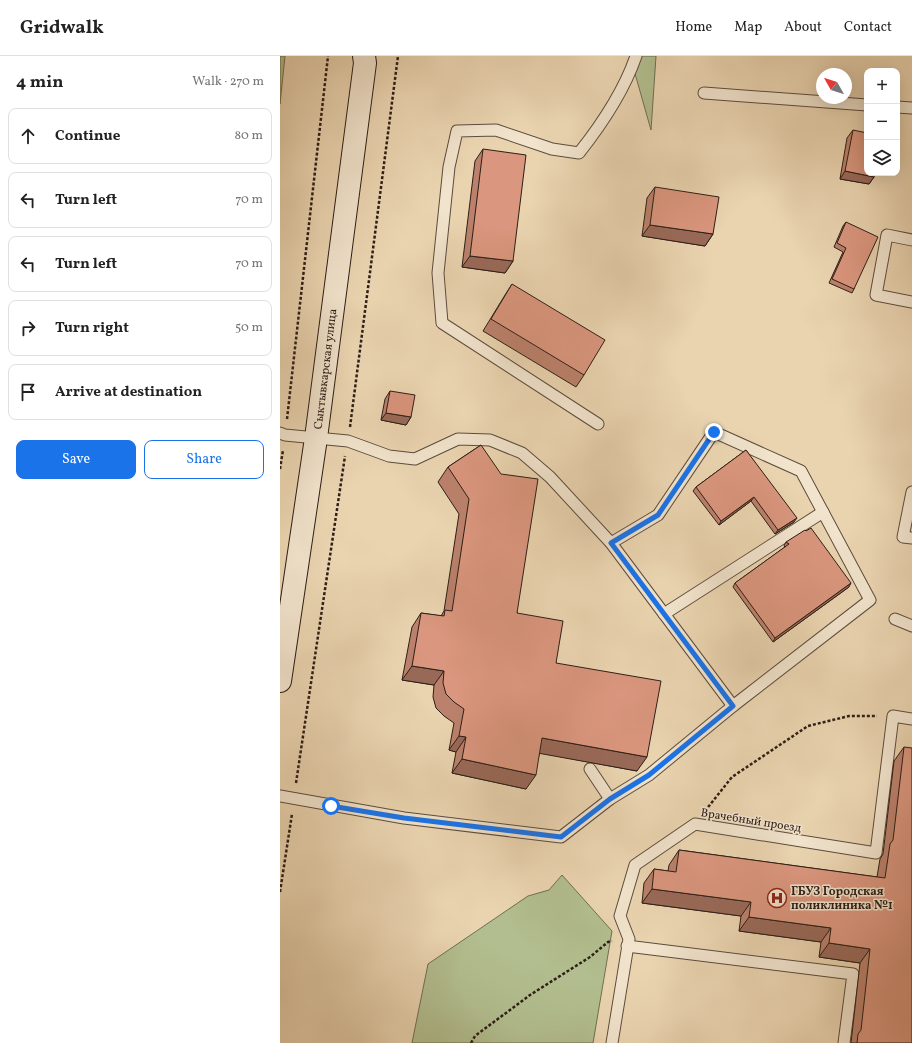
<!DOCTYPE html>
<html lang="en">
<head>
<meta charset="utf-8">
<style>
  :root { --surface:#fff; --page:#f6f6f6; --text:#222; --muted:#767676; --line:#e0e0e0; --accent:#1a73e8 }
  body { margin:0; font-family:Vollkorn,serif; background:var(--page); color:var(--text) }
  .controls { position:absolute; right:12px; top:12px; display:grid; overflow:hidden; border-radius:8px; box-shadow:0 4px 16px #0002 }
  .controls button { width:36px; height:36px; display:grid; place-items:center; padding:0; border:0; border-bottom:1px solid var(--line); background:var(--surface); color:var(--text); font:20px sans-serif }
  .compass { position:absolute; left:536px; top:12px; width:36px; height:36px; border-radius:50%; background:var(--surface); box-shadow:0 4px 16px #0002; rotate:309deg }
  .stop { position:absolute; width:12px; height:12px; margin:-9px; border:3px solid #1a73e8; border-radius:50%; background:#fff }
  .stop.end { background:#1a73e8; border-color:#fff; box-shadow:0 1px 4px #0008 }
  .list { margin:0; padding:0; list-style:none }
  h2 { display:flex; justify-content:space-between; align-items:center; height:52px; margin:0; padding:0 16px; font-size:17px }
  h2 small { font-size:13px; font-weight:400; color:var(--muted) }
  .list li { display:grid; grid-template-columns:26px 1fr auto; gap:12px; align-items:center; box-sizing:border-box; height:56px; margin:0 8px 8px; padding:0 8px; border:1px solid var(--line); border-radius:8px }
  .list b { display:block; font-size:15px; white-space:nowrap }
  .list em { font-size:13px; font-style:normal; color:var(--muted) }
  .actions { display:flex; gap:8px; padding:12px 16px }
  .actions a { flex:1; padding:9px 0; border:1px solid var(--accent); border-radius:8px; text-align:center; font-size:14px; color:var(--accent) }
  .actions .main { background:var(--accent); color:#fff }
  .icon { flex:none; width:22px; height:22px; fill:none; stroke:currentColor; stroke-width:2; stroke-linecap:round; stroke-linejoin:round }
  .map { position:relative; flex:none; width:632px; height:987px; overflow:hidden }
  header { display:flex; align-items:center; gap:24px; box-sizing:border-box; height:56px; padding:0 20px; background:var(--surface); border-bottom:1px solid var(--line) }
  header strong { font-size:19px }
  nav { display:flex; gap:22px; margin-inline-start:auto; font-size:14px }
  main { display:flex }
  aside { flex:1; background:var(--surface) }
  .map>svg:first-child { display:block }
  .green { fill:#b2be8f; stroke:#706e53 }
  .lines { fill:none; stroke-linecap:round; stroke-linejoin:round }
  .service-casing { stroke:#5c4c3d; stroke-width:13 }
  .secondary-casing { stroke:#2d1e17; stroke-width:24 }
  .path { stroke:#2d1e17; stroke-width:2.5; stroke-dasharray:3 2; stroke-linecap:butt }
  .service { stroke:#f1e3cc; stroke-width:11 }
  .secondary { stroke:#f1e3cc; stroke-width:22 }
  .wall { fill:#bb816c; stroke:#2d1e17 }
  .shaded-wall { fill:#996958; stroke:#2d1e17 }
  .building { fill:#da967e; stroke:#2d1e17 }
  .route { stroke:#1a73e8; stroke-width:5 }
  .labels { text-anchor:middle; stroke-width:3; stroke-linejoin:round; paint-order:stroke }
  .street-label { font-size:12px; fill:#2d1e17; stroke:#f1e3cc }
  .poi-label { font-size:12px; font-weight:bold; fill:#2d1e17; stroke:#f1e3cc; text-anchor:start }
</style>
</head>
<body>
<header>
<strong>Gridwalk</strong>
<nav><a>Home</a><a>Map</a><a>About</a><a>Contact</a></nav>
</header>
<main>
<aside>
<h2>4 min<small>Walk · 270 m</small></h2>
<ul class="list">
<li><svg class="icon" aria-label="ahead" viewBox="0 0 24 24"><path d="M12 20V5M6 11l6-6 6 6"/></svg><div><b>Continue</b></div><em>80 m</em></li>
<li><svg class="icon" aria-label="left" viewBox="0 0 24 24"><path d="M17 20v-9H6M10 6l-5 5 5 5"/></svg><div><b>Turn left</b></div><em>70 m</em></li>
<li><svg class="icon" aria-label="left" viewBox="0 0 24 24"><path d="M17 20v-9H6M10 6l-5 5 5 5"/></svg><div><b>Turn left</b></div><em>70 m</em></li>
<li><svg class="icon" aria-label="right" viewBox="0 0 24 24"><path d="M7 20v-9h11M14 6l5 5-5 5"/></svg><div><b>Turn right</b></div><em>50 m</em></li>
<li><svg class="icon" aria-label="arrive" viewBox="0 0 24 24"><path d="M6 21V4h12l-3 4 3 4H6"/></svg><div><b>Arrive at destination</b></div></li>
</ul>
<div class="actions"><a class="main">Save</a><a>Share</a></div>
</aside>
<div class="map">
<svg width="632" height="987" viewBox="0 0 632 987">
  <rect width="100%" height="100%" fill="#ead4b0"/>
  <filter id="stains"><feTurbulence type="fractalNoise" baseFrequency=".005" numOctaves="4"/><feColorMatrix values="0 0 0 0 .2 0 0 0 0 .09 0 0 0 0 .02 0 0 0 .5 -.17"/></filter>
  <radialGradient id="worn" r=".72"><stop offset=".6" stop-color="#630" stop-opacity="0"/><stop offset="1" stop-color="#630" stop-opacity=".3"/></radialGradient>
  <!-- green -->
  <g class="green">
    <polygon points="0,0 5,0 0,48"/>
    <polygon points="350,0 376,0 371,74"/>
    <polygon points="282,819 332,875 313,987 132,987 148,908 248,840 269,834"/>
  </g>
  <g class="lines">
    <!-- service casing -->
    <g class="service-casing">
      <g id="service">
        <polyline points="424,37 587,49"/>
        <polyline points="617,51 632,52"/>
        <polyline points="632,184 607,179 596,239 632,246"/>
        <path d="M318,368L162,267L158,217L169,111L177,75L216,74L272,93L299,97C322,68 344,35 356,0"/>
        <polyline points="0,377 5,379 68,385 109,400 135,403 178,383 210,384 242,397 270,421 331,487 453,650"/>
        <polyline points="632,436 623,481 632,482"/>
        <polyline points="384,558 543,456"/>
        <polyline points="615,563 632,570"/>
        <polyline points="310,713 330,743"/>
        <polyline points="0,740 124,762 281,781 330,743 369,719 453,650 590,544 521,415 434,376 378,459 331,487"/>
        <polyline points="347,890 573,918 564,987"/>
        <polyline points="332,987 349,883 340,860 355,809 415,768 596,797 613,660 632,663"/>
      </g>
    </g>
    <!-- secondary casing -->
    <g class="secondary-casing">
      <polyline id="secondary" points="0,625 36,382 85,7 84,0"/>
    </g>
    <!-- path -->
    <g class="path">
      <polyline points="7,363 48,0"/>
      <polyline points="70,371 118,0"/>
      <polyline points="0,413 3,394"/>
      <polyline points="16,727 65,400"/>
      <polyline points="425,755 452,721 528,670 569,660 597,660"/>
      <polyline points="0,836 12,758"/>
      <polyline points="191,987 195,980 250,939 310,901 328,886 332,885"/>
    </g>
    <!-- service -->
    <use href="#service" class="service"/>
    <!-- secondary -->
    <use href="#secondary" class="secondary"/>
  </g>
  <!-- wall -->
  <g class="wall">
    <polygon points="573,74 594,121 589,128 560,123 567,82"/>
    <polygon points="203,93 233,205 225,217 182,211 195,105"/>
    <polygon points="375,131 433,178 425,190 362,180 367,142"/>
    <polygon points="566,166 574,233 572,237 549,227 563,196 554,191 563,170"/>
    <polygon points="232,228 304,319 296,331 203,275 225,239"/>
    <polygon points="110,335 131,361 126,369 101,364 105,343"/>
    <polygon points="201,389 237,557 276,607 357,715 260,697 246,733 172,717 176,696 169,694 174,667 164,660 156,652 153,641 154,629 122,624 132,571 141,557 161,560 164,555 179,458 158,426 168,411"/>
    <polygon points="466,394 514,466 495,478 471,445 439,469 413,435 416,431"/>
    <polygon points="506,486 569,531 493,586 453,531 455,527 505,491 504,490"/>
    <polygon points="624,691 632,987 571,987 580,907 539,901 541,886 459,875 461,860 362,847 364,827 374,813 388,815 389,809 399,794 597,821 600,803 603,798 614,705"/>
  </g>
  <!-- shaded-wall -->
  <g class="shaded-wall">
    <polygon points="565,115 594,121 589,128 560,123"/>
    <polygon points="370,169 433,178 425,190 362,180"/>
    <polygon points="190,200 233,205 225,217 182,211"/>
    <polygon points="106,357 131,361 126,369 101,364"/>
    <polygon points="474,441 471,445 439,469 441,465"/>
    <polygon points="517,462 514,466 495,478 498,474"/>
    <polygon points="571,527 569,531 493,586 495,582"/>
    <polygon points="132,610 164,615 154,629 122,624"/>
    <polygon points="179,680 186,681 176,696 169,694"/>
    <polygon points="262,682 367,701 357,715 252,696"/>
    <polygon points="182,703 256,719 246,733 172,717"/>
    <polygon points="372,833 471,846 461,860 362,847"/>
    <polygon points="469,861 551,872 541,886 459,875"/>
    <polygon points="549,887 590,893 580,907 539,901"/>
  </g>
  <!-- building -->
  <g class="building">
    <polygon points="573,74 587,77 587,117 595,117 594,121 565,115"/>
    <polygon points="203,93 246,99 233,205 190,200"/>
    <polygon points="375,131 439,141 433,178 370,169"/>
    <polygon points="566,166 598,181 574,233 552,223 566,192 557,187"/>
    <polygon points="232,228 325,284 304,319 211,263"/>
    <polygon points="110,335 135,339 131,361 106,357"/>
    <polygon points="201,389 221,418 258,423 237,557 283,565 276,607 381,625 367,701 262,682 256,719 182,703 186,681 179,680 184,653 174,646 166,638 163,627 164,615 132,610 141,557 164,560 165,554 172,555 189,443 168,411"/>
    <polygon points="466,394 517,462 498,474 474,441 441,465 416,431"/>
    <polygon points="531,472 571,527 495,582 455,527 509,488 506,486 525,474 526,475"/>
    <polygon points="624,691 632,692 632,987 577,987 578,978 581,974 590,893 549,887 551,872 469,861 471,846 372,833 374,813 396,816 399,794 605,822 610,788 613,784"/>
  </g>
  <g class="lines">
    <!-- route -->
    <polyline class="route" points="51,750 124,762 281,781 330,743 369,719 453,650 331,487 378,459 434,376"/>
  </g>
  <!-- icons -->
  <defs>
    <g id="hospital-ring" transform="scale(1)"><circle r="9.5" fill="#f1e3cc" stroke="#8f2418" stroke-width="1.5"/><path d="M-5-5h3v3.5h4V-5h3V5h-3V1.5h-4V5h-3Z" fill="#8f2418"/></g>
  </defs>
  <g fill-rule="evenodd">
    <use href="#hospital-ring" x="497" y="842"/>
  </g>
  <g class="labels">
    <!-- street labels -->
    <g class="street-label">
      <text transform="translate(45 313) rotate(-83)" y="4">Сыктывкарская улица</text>
      <text transform="translate(471 764) rotate(9)" y="4">Врачебный проезд</text>
    </g>
    <!-- poi labels -->
    <g class="poi-label">
      <text x="511" y="839">ГБУЗ Городская<tspan x="511" dy="14">поликлиника №1</tspan></text>
    </g>
  </g>
  <rect width="100%" height="100%" filter="url(#stains)"/>
  <rect width="100%" height="100%" fill="url(#worn)"/>
</svg>
<div class="controls">
<button>+</button>
<button>−</button>
<button><svg class="icon" aria-label="layers" viewBox="0 0 24 24"><path d="M12 4l9 5-9 5-9-5zM3 14l9 5 9-5"/></svg></button>
</div>
<svg class="compass" viewBox="-18 -18 36 36"><path d="M0-13l5 13h-10z" fill="#e53935"/><path d="M0 13l5-13h-10z" fill="#767676"/></svg>
<div class="stop" style="left:51px;top:750px"></div>
<div class="stop end" style="left:434px;top:376px"></div>
</div>
</main>
</body>
</html>
